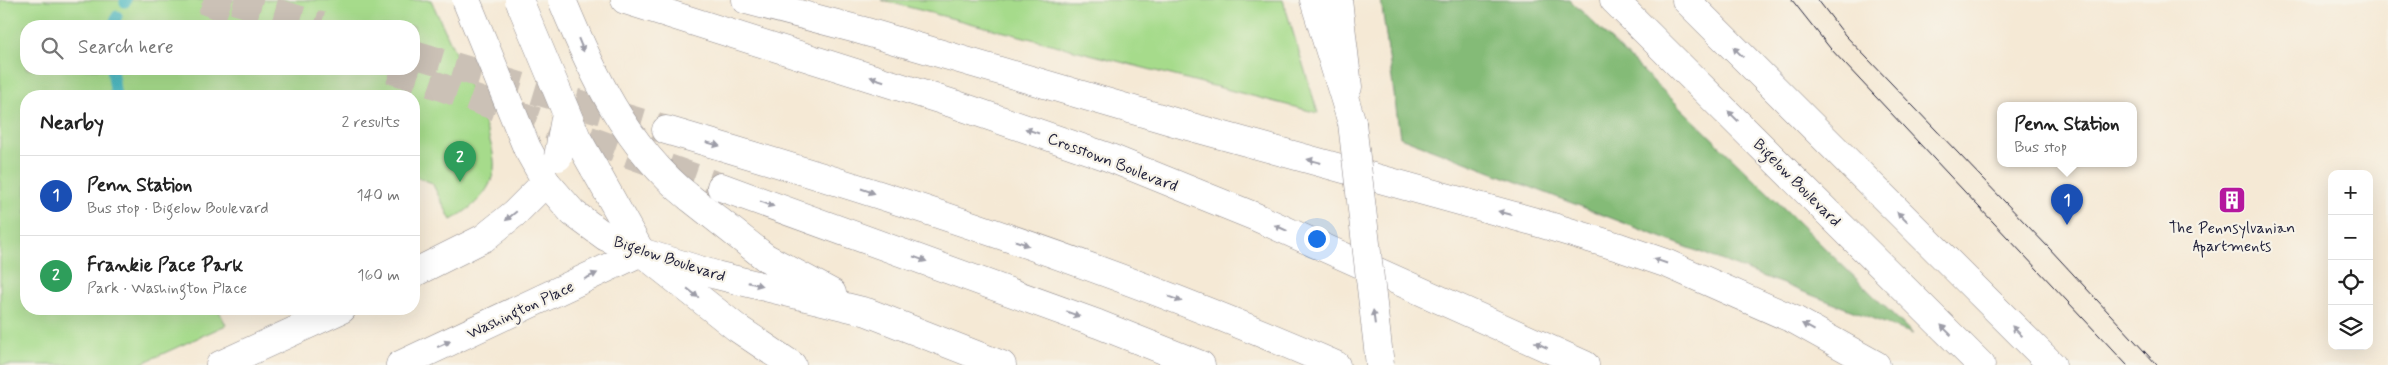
<!DOCTYPE html>
<html lang="en">
<head>
<meta charset="utf-8">
<style>
  :root { --surface:#fff; --page:#f2f2f2; --text:#222; --muted:#767676; --line:#e0e0e0; --accent:#ea580c }
  body { margin:0; font-family:Mynerve,sans-serif; background:var(--page); color:var(--text) }
  .controls { position:absolute; right:15px; bottom:15px; display:grid; overflow:hidden; border-radius:10px; box-shadow:0 5px 20px #0002 }
  .controls button { width:45px; height:45px; display:grid; place-items:center; padding:0; border:0; border-bottom:1px solid var(--line); background:var(--surface); color:var(--text); font:25px sans-serif }
  .you { position:absolute; left:1316px; top:238px; width:18px; height:18px; margin:-12px; border:4px solid #fff; border-radius:50%; background:#1a73e8; box-shadow:0 0 0 8px #1a73e833 }
  .badge { display:grid; place-items:center; width:32px; height:32px; border-radius:50%; background:var(--accent); color:#fff; font-size:16px; font-weight:700 }
  .pin { position:absolute; translate:-50% -41px; filter:drop-shadow(0 1px 2px #0008) }
  .pin::after { content:''; position:absolute; top:26px; width:18px; height:15px; background:inherit; clip-path:polygon(0 0,100% 0,50% 100%) }
  .popup { position:absolute; left:1997px; top:102px; width:140px; height:65px; box-sizing:border-box; display:grid; place-content:center; border-radius:10px; background:var(--surface); filter:drop-shadow(0 1px 4px #0005); font-size:16px; white-space:nowrap; color:var(--muted) }
  .popup b { font-size:19px; color:var(--text) }
  .popup::after { content:''; position:absolute; left:50%; top:100%; margin-left:-10px; border:10px solid transparent; border-top-color:var(--surface) }
  .list { margin:0; padding:0; list-style:none }
  h2 { display:flex; justify-content:space-between; align-items:center; height:65px; margin:0; padding:0 20px; font-size:21px }
  h2 small { font-size:16px; font-weight:400; color:var(--muted) }
  .list li { display:grid; grid-template-columns:32px 1fr auto; gap:15px; align-items:center; box-sizing:border-box; height:80px; padding:0 20px; border-top:1px solid var(--line) }
  .list b { display:block; font-size:19px; white-space:nowrap }
  .list p { margin:0; font-size:16px; white-space:nowrap; color:var(--muted) }
  .list em { font-size:16px; font-style:normal; color:var(--muted) }
  .icon { flex:none; width:28px; height:28px; fill:none; stroke:currentColor; stroke-width:2; stroke-linecap:round; stroke-linejoin:round }
  .map { position:relative; flex:none; width:2388px; height:365px; overflow:hidden }
  .search { position:absolute; background:var(--surface); box-shadow:0 5px 20px #0002; left:20px; top:20px; width:400px; height:55px; display:flex; align-items:center; gap:12px; box-sizing:border-box; padding:0 18px; border-radius:20px; color:var(--muted); font-size:19px }
  .panel { position:absolute; background:var(--surface); box-shadow:0 5px 20px #0002; left:20px; top:90px; width:400px; height:225px; border-radius:20px }
  .map>svg:first-child { display:block }
  .green { fill:#a6db8b; stroke:#647e63; fill-rule:evenodd }
  .forest { fill:#84bb77; stroke:#536e59 }
  .lines { fill:none; stroke-linecap:round; stroke-linejoin:round }
  .stream { stroke:#49b8c1; stroke-width:11 }
  .highway-tunnel { stroke:#cbc1b6; stroke-width:28; stroke-dasharray:28 14; stroke-linecap:butt }
  .secondary-casing { stroke:#8c8688; stroke-width:29 }
  .primary-casing { stroke:#8c8688; stroke-width:29 }
  .highway-casing { stroke:#8c8688; stroke-width:29 }
  .secondary { stroke:#fff; stroke-width:28 }
  .primary { stroke:#fff; stroke-width:28 }
  .highway { stroke:#fff; stroke-width:28 }
  .tram { stroke:#22223b; stroke-width:1 }
  .primary-bridge-casing { stroke:#8c8688; stroke-width:29; stroke-linecap:butt }
  .primary-bridge { stroke:#fff; stroke-width:28 }
  .oneway { fill:#9c9ca7 }
  .labels { text-anchor:middle; stroke-width:4.5; stroke-linejoin:round; paint-order:stroke }
  .street-label { font-size:16px; fill:#22223b; stroke:#f7f3e8 }
  .poi-label { font-size:16px; fill:#22223b; stroke:#f7f3e8 }
</style>
</head>
<body>
<div class="map">
<svg width="2388" height="365" viewBox="0 0 2388 365">
  <rect width="100%" height="100%" fill="#f7f3e8"/>
  <filter id="ink" filterUnits="userSpaceOnUse"><feTurbulence type="fractalNoise" baseFrequency=".02" numOctaves="2"/><feDisplacementMap in="SourceGraphic" scale="10" xChannelSelector="R" yChannelSelector="G"/><feConvolveMatrix kernelMatrix="1 2 1 2 8 2 1 2 1" color-interpolation-filters="sRGB"/></filter>
  <filter id="wash" filterUnits="userSpaceOnUse"><feTurbulence type="fractalNoise" baseFrequency=".0096" numOctaves="4" result="noise"/><feDisplacementMap in="SourceGraphic" scale="20" xChannelSelector="R" yChannelSelector="G"/><feGaussianBlur stdDeviation="1.12" result="paint"/><feColorMatrix in="noise" values="0 0 0 0 0 0 0 0 0 0 0 0 0 0 0 0 0 1.4 0 .05"/><feComposite in="paint" operator="in"/></filter>
  <g filter="url(#wash)">
    <rect width="100%" height="100%" fill="#f5e9d5"/>
    <!-- green -->
    <g class="green">
      <path d="M0,0H431C445,32 499,140 494,169C491,193 471,209 451,220L432,183L414,176V96H26V309H218L226,325L138,365H0ZM26,26H414V69H26Z"/>
      <polygon points="881,0 1283,0 1318,113"/>
    </g>
    <!-- forest -->
    <polygon class="forest" points="1381,0 1570,0 1913,334 1400,137"/>
    <g class="lines">
      <!-- stream -->
      <g class="stream">
        <polyline points="125,2 126,0"/>
        <polyline points="113,26 117,16"/>
        <polyline points="112,69 116,96"/>
      </g>
    </g>
  </g>
  <g filter="url(#ink)">
    <g class="lines">
      <!-- highway-tunnel -->
      <g class="highway-tunnel">
        <polyline points="203,0 251,18"/>
        <polyline points="234,0 321,26"/>
        <polyline points="414,54 666,130"/>
        <polyline points="391,69 721,187"/>
      </g>
      <!-- secondary casing -->
      <g class="secondary-casing">
        <g id="secondary">
          <polyline points="414,273 484,238 515,213 546,182"/>
          <polyline points="220,365 342,309"/>
          <polyline points="400,365 641,252"/>
        </g>
      </g>
      <!-- primary casing -->
      <g class="primary-casing">
        <g id="primary">
          <polyline points="1338,0 1348,87"/>
          <polyline points="1614,0 1981,365"/>
          <polyline points="527,148 546,182 573,213 606,237 641,252 716,275 867,312 1002,365"/>
          <polyline points="594,168 641,252 737,328 792,365"/>
          <polyline points="689,197 765,257 832,293"/>
        </g>
      </g>
      <!-- highway casing -->
      <g class="highway-casing">
        <g id="highway">
          <polyline points="625,0 954,104 1108,157 1256,217 1585,365"/>
          <polyline points="746,0 860,30 1188,126 1536,222 1619,247 1668,264 1795,320 1876,365"/>
          <polyline points="1314,0 1352,123"/>
          <polyline points="1686,0 2052,365"/>
          <path d="M666,130C893,196 1119,270 1336,365"/>
          <polyline points="721,187 1098,324 1201,365"/>
        </g>
      </g>
      <!-- secondary -->
      <use href="#secondary" class="secondary"/>
      <!-- primary -->
      <use href="#primary" class="primary"/>
      <!-- highway -->
      <use href="#highway" class="highway"/>
      <!-- tram -->
      <g class="tram">
        <polyline points="1792,0 1830,48 2127,365"/>
        <polyline points="1818,0 1845,35 2049,248 2157,365"/>
      </g>
      <!-- primary-bridge casing -->
      <g class="primary-bridge-casing">
        <g id="primary-bridge">
          <polyline points="466,0 527,148"/>
          <polyline points="519,0 577,138 594,168"/>
          <path d="M562,0C592,73 626,147 689,197"/>
          <polyline points="1352,123 1380,365"/>
          <polyline points="558,157 566,113"/>
        </g>
      </g>
      <!-- primary-bridge -->
      <use href="#primary-bridge" class="primary-bridge"/>
    </g>
    <!-- one-way arrows -->
    <defs><path id="oneway-solid" d="M-6-.8H1V-3.2L6.5 0L1 3.2V.8H-6Z" transform="scale(1.25)"/></defs>
    <g class="oneway">
      <use href="#oneway-solid" transform="translate(581 45) rotate(68)"/>
      <use href="#oneway-solid" transform="translate(1738 52) rotate(-135)"/>
      <use href="#oneway-solid" transform="translate(877 79) rotate(-162)"/>
      <use href="#oneway-solid" transform="translate(1733 116) rotate(-135)"/>
      <use href="#oneway-solid" transform="translate(1032 131) rotate(-161)"/>
      <use href="#oneway-solid" transform="translate(713 144) rotate(16)"/>
      <use href="#oneway-solid" transform="translate(1314 161) rotate(-165)"/>
      <use href="#oneway-solid" transform="translate(868 191) rotate(19)"/>
      <use href="#oneway-solid" transform="translate(767 204) rotate(20)"/>
      <use href="#oneway-solid" transform="translate(1505 213) rotate(-165)"/>
      <use href="#oneway-solid" transform="translate(511 216) rotate(140)"/>
      <use href="#oneway-solid" transform="translate(1902 217) rotate(-135)"/>
      <use href="#oneway-solid" transform="translate(1281 228) rotate(-156)"/>
      <use href="#oneway-solid" transform="translate(1022 243) rotate(19)"/>
      <use href="#oneway-solid" transform="translate(920 259) rotate(20)"/>
      <use href="#oneway-solid" transform="translate(1660 261) rotate(-161)"/>
      <use href="#oneway-solid" transform="translate(591 276) rotate(-25)"/>
      <use href="#oneway-solid" transform="translate(755 284) rotate(14)"/>
      <use href="#oneway-solid" transform="translate(693 293) rotate(38)"/>
      <use href="#oneway-solid" transform="translate(1175 299) rotate(20)"/>
      <use href="#oneway-solid" transform="translate(1073 314) rotate(20)"/>
      <use href="#oneway-solid" transform="translate(1374 317) rotate(-97)"/>
      <use href="#oneway-solid" transform="translate(1808 327) rotate(-151)"/>
      <use href="#oneway-solid" transform="translate(1946 330) rotate(-135)"/>
      <use href="#oneway-solid" transform="translate(2017 331) rotate(-136)"/>
      <use href="#oneway-solid" transform="translate(444 344) rotate(-25)"/>
      <use href="#oneway-solid" transform="translate(1541 345) rotate(-155)"/>
    </g>
  </g>
  <!-- icons -->
  <defs>
    <g id="building-square" transform="scale(1.4375)"><rect x="-9" y="-9" width="18" height="18" rx="4" fill="#b5179e" stroke="#f7f3e8"/><path d="M-4-6H4V6H1V3H-1V6H-4ZM-2.5-4.3h1.7v1.8h-1.7ZM.8-4.3h1.7v1.8H.8ZM-2.5-1h1.7V.8h-1.7ZM.8-1h1.7V.8H.8Z" fill="#fff"/></g>
  </defs>
  <g fill-rule="evenodd">
    <use href="#building-square" x="2232" y="200"/>
  </g>
  <g class="labels">
    <!-- street labels -->
    <g class="street-label">
      <text transform="translate(1113 161) rotate(21)" y="6">Crosstown Boulevard</text>
      <text transform="translate(1798 182) rotate(45)" y="6">Bigelow Boulevard</text>
      <text transform="translate(670 258) rotate(18)" y="6">Bigelow Boulevard</text>
      <text transform="translate(520 309) rotate(-25)" y="6">Washington Place</text>
    </g>
    <!-- poi labels -->
    <g class="poi-label">
      <text x="2232" y="233">The Pennsylvanian<tspan x="2232" dy="18">Apartments</tspan></text>
    </g>
  </g>
</svg>
<div class="controls">
<button>+</button>
<button>−</button>
<button><svg class="icon" aria-label="locate" viewBox="0 0 24 24"><circle cx="12" cy="12" r="6"/><path d="M12 2v4M12 18v4M2 12h4M18 12h4"/></svg></button>
<button><svg class="icon" aria-label="layers" viewBox="0 0 24 24"><path d="M12 4l9 5-9 5-9-5zM3 14l9 5 9-5"/></svg></button>
</div>
<div class="you"></div>
<div class="pin badge" style="left:2067px;top:225px;background:#1a4fb4">1</div>
<div class="popup"><b>Penn Station</b>Bus stop</div>
<div class="pin badge" style="left:460px;top:182px;background:#2e9e5b">2</div>
<div class="search"><svg class="icon" aria-label="search" viewBox="0 0 24 24"><circle cx="10" cy="10" r="6"/><path d="M15 15l6 6"/></svg>Search here</div>
<section class="panel">
<h2>Nearby<small>2 results</small></h2>
<ul class="list">
<li><span class="badge" style="background:#1a4fb4">1</span><div><b>Penn Station</b><p>Bus stop · Bigelow Boulevard</p></div><em>140 m</em></li>
<li><span class="badge" style="background:#2e9e5b">2</span><div><b>Frankie Pace Park</b><p>Park · Washington Place</p></div><em>160 m</em></li>
</ul>
</section>
</div>
</body>
</html>
